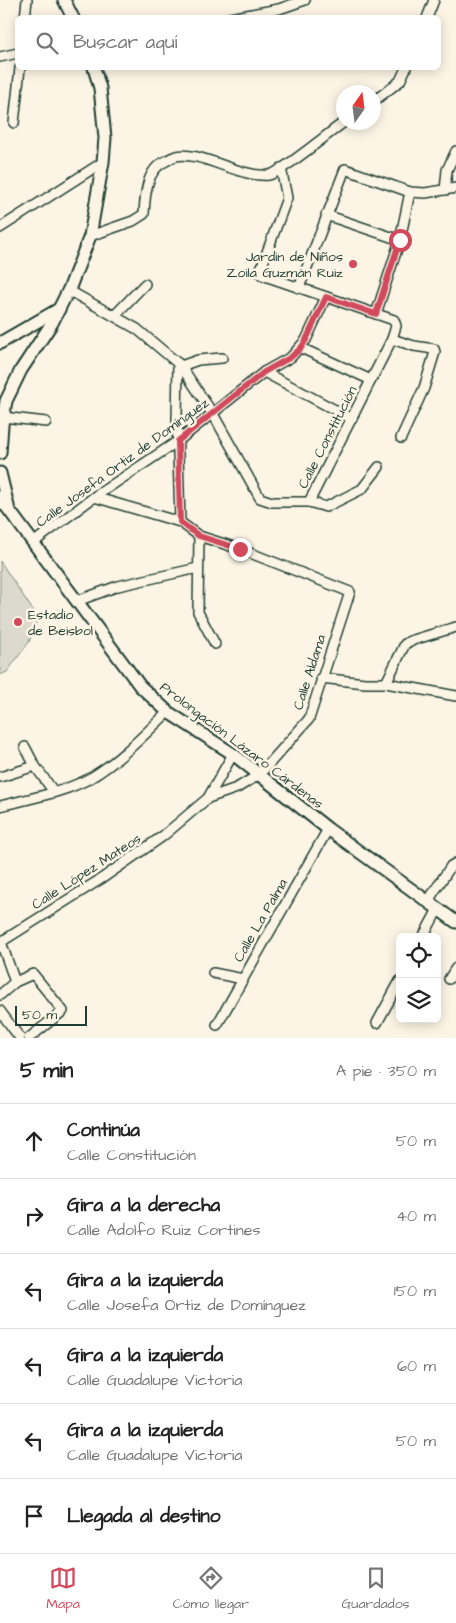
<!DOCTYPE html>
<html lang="es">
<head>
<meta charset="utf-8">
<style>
  :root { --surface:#fff; --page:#f2f2f2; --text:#222; --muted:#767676; --line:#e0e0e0; --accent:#d1495b }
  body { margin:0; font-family:"Architects Daughter",sans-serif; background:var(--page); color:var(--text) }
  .controls { position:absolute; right:15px; bottom:15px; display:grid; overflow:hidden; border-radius:8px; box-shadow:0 2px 12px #0003 }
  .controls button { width:45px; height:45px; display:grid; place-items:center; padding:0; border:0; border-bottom:1px solid var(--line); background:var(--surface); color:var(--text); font:25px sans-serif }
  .compass { position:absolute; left:336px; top:85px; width:45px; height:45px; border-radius:50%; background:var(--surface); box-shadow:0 2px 12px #0003; rotate:14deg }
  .scale { position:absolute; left:15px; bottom:12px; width:72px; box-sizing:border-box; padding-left:5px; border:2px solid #1f3d34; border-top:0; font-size:14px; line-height:18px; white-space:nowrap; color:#1f3d34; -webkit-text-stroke:4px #fcf5e5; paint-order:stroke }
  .stop { position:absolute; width:15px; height:15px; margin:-11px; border:4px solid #d1495b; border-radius:50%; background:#fff }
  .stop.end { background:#d1495b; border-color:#fff; box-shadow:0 1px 5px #0008 }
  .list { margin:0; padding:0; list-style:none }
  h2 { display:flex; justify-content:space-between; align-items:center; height:65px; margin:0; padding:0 20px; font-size:21px }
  h2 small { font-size:16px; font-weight:400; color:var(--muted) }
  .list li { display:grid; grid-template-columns:32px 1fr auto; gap:15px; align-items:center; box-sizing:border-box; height:75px; padding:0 20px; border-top:1px solid var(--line) }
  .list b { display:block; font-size:19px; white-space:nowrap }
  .list p { margin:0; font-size:16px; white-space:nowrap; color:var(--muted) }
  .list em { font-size:16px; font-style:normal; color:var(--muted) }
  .icon { flex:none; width:28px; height:28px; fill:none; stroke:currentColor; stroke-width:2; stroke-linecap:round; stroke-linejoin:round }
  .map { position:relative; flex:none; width:456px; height:1038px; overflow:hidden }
  .search { position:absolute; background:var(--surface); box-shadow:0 2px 12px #0003; left:15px; right:15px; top:15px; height:55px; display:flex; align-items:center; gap:12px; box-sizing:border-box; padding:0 18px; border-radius:8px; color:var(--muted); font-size:19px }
  .sheet { height:515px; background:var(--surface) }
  nav { display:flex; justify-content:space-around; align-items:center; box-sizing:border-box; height:70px; border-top:1px solid var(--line); background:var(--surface); font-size:14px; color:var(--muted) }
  nav a { display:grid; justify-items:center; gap:2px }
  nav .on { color:var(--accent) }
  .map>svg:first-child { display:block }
  .green { fill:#dcdacc; stroke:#7e8c80 }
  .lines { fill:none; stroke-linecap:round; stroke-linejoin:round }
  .street-casing { stroke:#1f3d34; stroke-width:12 }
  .secondary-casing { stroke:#1f3d34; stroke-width:15 }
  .street { stroke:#fcf5e5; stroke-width:9 }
  .secondary { stroke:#fcf5e5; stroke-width:11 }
  .route { stroke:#d1495b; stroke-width:6 }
  .poi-dot { fill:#d1495b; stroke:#fcf5e5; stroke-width:2 }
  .labels { text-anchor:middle; stroke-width:5; stroke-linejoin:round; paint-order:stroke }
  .poi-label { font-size:14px; fill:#1f3d34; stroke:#fcf5e5; text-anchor:end }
  .street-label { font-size:14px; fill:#1f3d34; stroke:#fcf5e5 }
</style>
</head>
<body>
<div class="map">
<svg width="456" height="1038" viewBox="0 0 456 1038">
  <rect width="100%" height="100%" fill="#fcf5e5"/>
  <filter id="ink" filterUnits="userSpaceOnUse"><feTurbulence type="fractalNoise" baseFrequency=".02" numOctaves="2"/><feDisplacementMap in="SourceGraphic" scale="10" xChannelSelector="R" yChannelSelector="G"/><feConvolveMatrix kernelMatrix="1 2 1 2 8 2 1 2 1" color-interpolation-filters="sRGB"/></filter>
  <g filter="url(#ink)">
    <!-- green -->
    <polygon class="green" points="0,561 38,618 29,642 7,672 0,675"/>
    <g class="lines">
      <!-- street casing -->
      <g class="street-casing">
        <g id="street">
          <polyline points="25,18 27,0"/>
          <polyline points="230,18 279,9 305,0"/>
          <polyline points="427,18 434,0"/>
          <polyline points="0,57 18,53"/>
          <polyline points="374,101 400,81 406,68"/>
          <polyline points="14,123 20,68"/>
          <polyline points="281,168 287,198 260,271 262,275 394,320 396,326 392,339 309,502"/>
          <polyline points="445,190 447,170 456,151"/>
          <polyline points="326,215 400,240"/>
          <polyline points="0,228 103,162"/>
          <path d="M90,236L133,221L144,214C145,196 146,169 166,161C169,159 173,157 176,156C199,150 240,178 269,175C279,174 332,131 344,122"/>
          <polyline points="299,288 345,169 410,192 425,193 456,188"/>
          <polyline points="68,290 137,329 181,366 213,414 260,498 272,502 309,502 326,507 362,489 379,467"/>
          <polyline points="376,314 400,240 410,192"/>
          <polyline points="115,315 145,284"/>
          <polyline points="392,339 414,346 434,349 435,352 424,388 401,438"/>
          <polyline points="301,348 371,380"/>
          <polyline points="178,363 177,419 180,522 199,536 240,549 350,592 309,719 260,774 237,788 208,798"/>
          <polyline points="181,366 198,360 222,358"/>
          <polyline points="264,372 352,419"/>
          <polyline points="3,417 46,422"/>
          <polyline points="94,497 180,522"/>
          <polyline points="199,536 198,612 215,644"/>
          <polyline points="33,543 94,497 178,441 264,372 291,357 306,340 326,297"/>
          <polyline points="77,601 118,586 198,568"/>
          <polyline points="321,678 365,683 386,683 456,696"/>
          <polyline points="386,683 405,644 410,641 456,627"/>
          <polyline points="25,747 35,766 54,792"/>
          <polyline points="0,777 35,766"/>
          <path d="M0,806C30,798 64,793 92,777C120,760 144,735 168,712"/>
          <polyline points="428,901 451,866 456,863"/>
          <polyline points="423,937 438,909"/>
          <polyline points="213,973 243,979"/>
          <polyline points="449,979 456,968"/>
          <polyline points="15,982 33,974 63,1011 29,1038"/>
          <polyline points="0,995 15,982 1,942 104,877 163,836 208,798 233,754"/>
          <polyline points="0,1011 20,1038"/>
          <polyline points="377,1023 400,981"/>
          <polyline points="217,1025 328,829"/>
        </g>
      </g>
      <!-- secondary casing -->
      <g class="secondary-casing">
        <g id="secondary">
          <polyline points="64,0 73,18"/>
          <polyline points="0,343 59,309"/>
          <polyline points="0,453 2,425 6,401 21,370 52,323 70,287 90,236 103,162 105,138 100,88 94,68"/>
          <polyline points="0,473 8,506"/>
          <polyline points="0,498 140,686 168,712 233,754 328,829 456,922"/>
        </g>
      </g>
      <!-- street -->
      <use href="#street" class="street"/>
      <!-- secondary -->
      <use href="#secondary" class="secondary"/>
    </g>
  </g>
  <g class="lines" filter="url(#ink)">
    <!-- route -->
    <polyline class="route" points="240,549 199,536 180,522 178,441 264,372 291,357 301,348 306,340 326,297 376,314 400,240"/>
  </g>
  <!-- markers -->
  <g class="poi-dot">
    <circle cx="353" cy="264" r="5"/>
    <circle cx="18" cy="622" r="5"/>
  </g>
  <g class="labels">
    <!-- poi labels -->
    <g class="poi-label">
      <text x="343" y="261">Jardín de Niños<tspan x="343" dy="16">Zoila Guzmán Ruiz</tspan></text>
      <text x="28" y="619" text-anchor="start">Estadio<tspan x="28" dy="16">de Beisbol</tspan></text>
    </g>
    <!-- street labels -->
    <g class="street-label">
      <text transform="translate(327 437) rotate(-63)" y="5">Calle Constitución</text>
      <text transform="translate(122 462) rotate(-36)" y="5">Calle Josefa Ortiz de Domínguez</text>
      <text transform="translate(309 672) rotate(-72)" y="5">Calle Aldama</text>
      <text transform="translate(242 745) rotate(37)" y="5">Prolongación Lázaro Cárdenas</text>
      <text transform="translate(86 871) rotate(-33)" y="5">Calle López Mateos</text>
      <text transform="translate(260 920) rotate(-60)" y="5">Calle La Palma</text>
    </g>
  </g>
</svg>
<div class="controls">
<button><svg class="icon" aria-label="locate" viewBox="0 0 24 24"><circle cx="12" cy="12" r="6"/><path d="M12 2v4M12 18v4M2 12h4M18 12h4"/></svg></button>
<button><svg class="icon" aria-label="layers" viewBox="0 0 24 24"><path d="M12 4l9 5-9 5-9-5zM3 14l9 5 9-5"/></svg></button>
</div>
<svg class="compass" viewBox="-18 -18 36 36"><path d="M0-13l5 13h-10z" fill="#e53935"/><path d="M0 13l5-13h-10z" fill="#767676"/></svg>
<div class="scale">50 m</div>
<div class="stop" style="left:400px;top:240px"></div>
<div class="stop end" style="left:240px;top:549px"></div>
<div class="search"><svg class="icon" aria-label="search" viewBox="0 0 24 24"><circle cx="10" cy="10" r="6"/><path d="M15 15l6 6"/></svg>Buscar aquí</div>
</div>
<section class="sheet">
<h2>5 min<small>A pie · 350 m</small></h2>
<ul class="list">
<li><svg class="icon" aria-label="ahead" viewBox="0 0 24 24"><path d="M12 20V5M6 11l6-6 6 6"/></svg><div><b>Continúa</b><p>Calle Constitución</p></div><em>50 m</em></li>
<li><svg class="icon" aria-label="right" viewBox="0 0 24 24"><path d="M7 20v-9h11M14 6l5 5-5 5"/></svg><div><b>Gira a la derecha</b><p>Calle Adolfo Ruiz Cortines</p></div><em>40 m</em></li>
<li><svg class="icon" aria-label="left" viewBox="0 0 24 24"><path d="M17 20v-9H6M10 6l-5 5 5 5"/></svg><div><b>Gira a la izquierda</b><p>Calle Josefa Ortiz de Domínguez</p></div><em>150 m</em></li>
<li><svg class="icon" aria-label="left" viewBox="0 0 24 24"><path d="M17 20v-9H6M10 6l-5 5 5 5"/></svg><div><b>Gira a la izquierda</b><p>Calle Guadalupe Victoria</p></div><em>60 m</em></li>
<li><svg class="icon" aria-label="left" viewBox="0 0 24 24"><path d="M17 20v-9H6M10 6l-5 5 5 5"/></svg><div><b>Gira a la izquierda</b><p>Calle Guadalupe Victoria</p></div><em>50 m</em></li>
<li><svg class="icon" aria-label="arrive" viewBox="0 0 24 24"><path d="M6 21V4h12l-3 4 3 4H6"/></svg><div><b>Llegada al destino</b></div></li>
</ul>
</section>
<nav>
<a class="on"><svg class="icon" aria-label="map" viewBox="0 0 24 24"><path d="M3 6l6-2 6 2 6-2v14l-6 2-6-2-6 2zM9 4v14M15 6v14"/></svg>Mapa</a>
<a><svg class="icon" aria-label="directions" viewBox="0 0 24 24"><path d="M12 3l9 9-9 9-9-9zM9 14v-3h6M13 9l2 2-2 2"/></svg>Cómo llegar</a>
<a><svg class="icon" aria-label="saved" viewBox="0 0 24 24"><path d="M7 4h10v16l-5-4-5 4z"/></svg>Guardados</a>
</nav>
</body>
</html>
